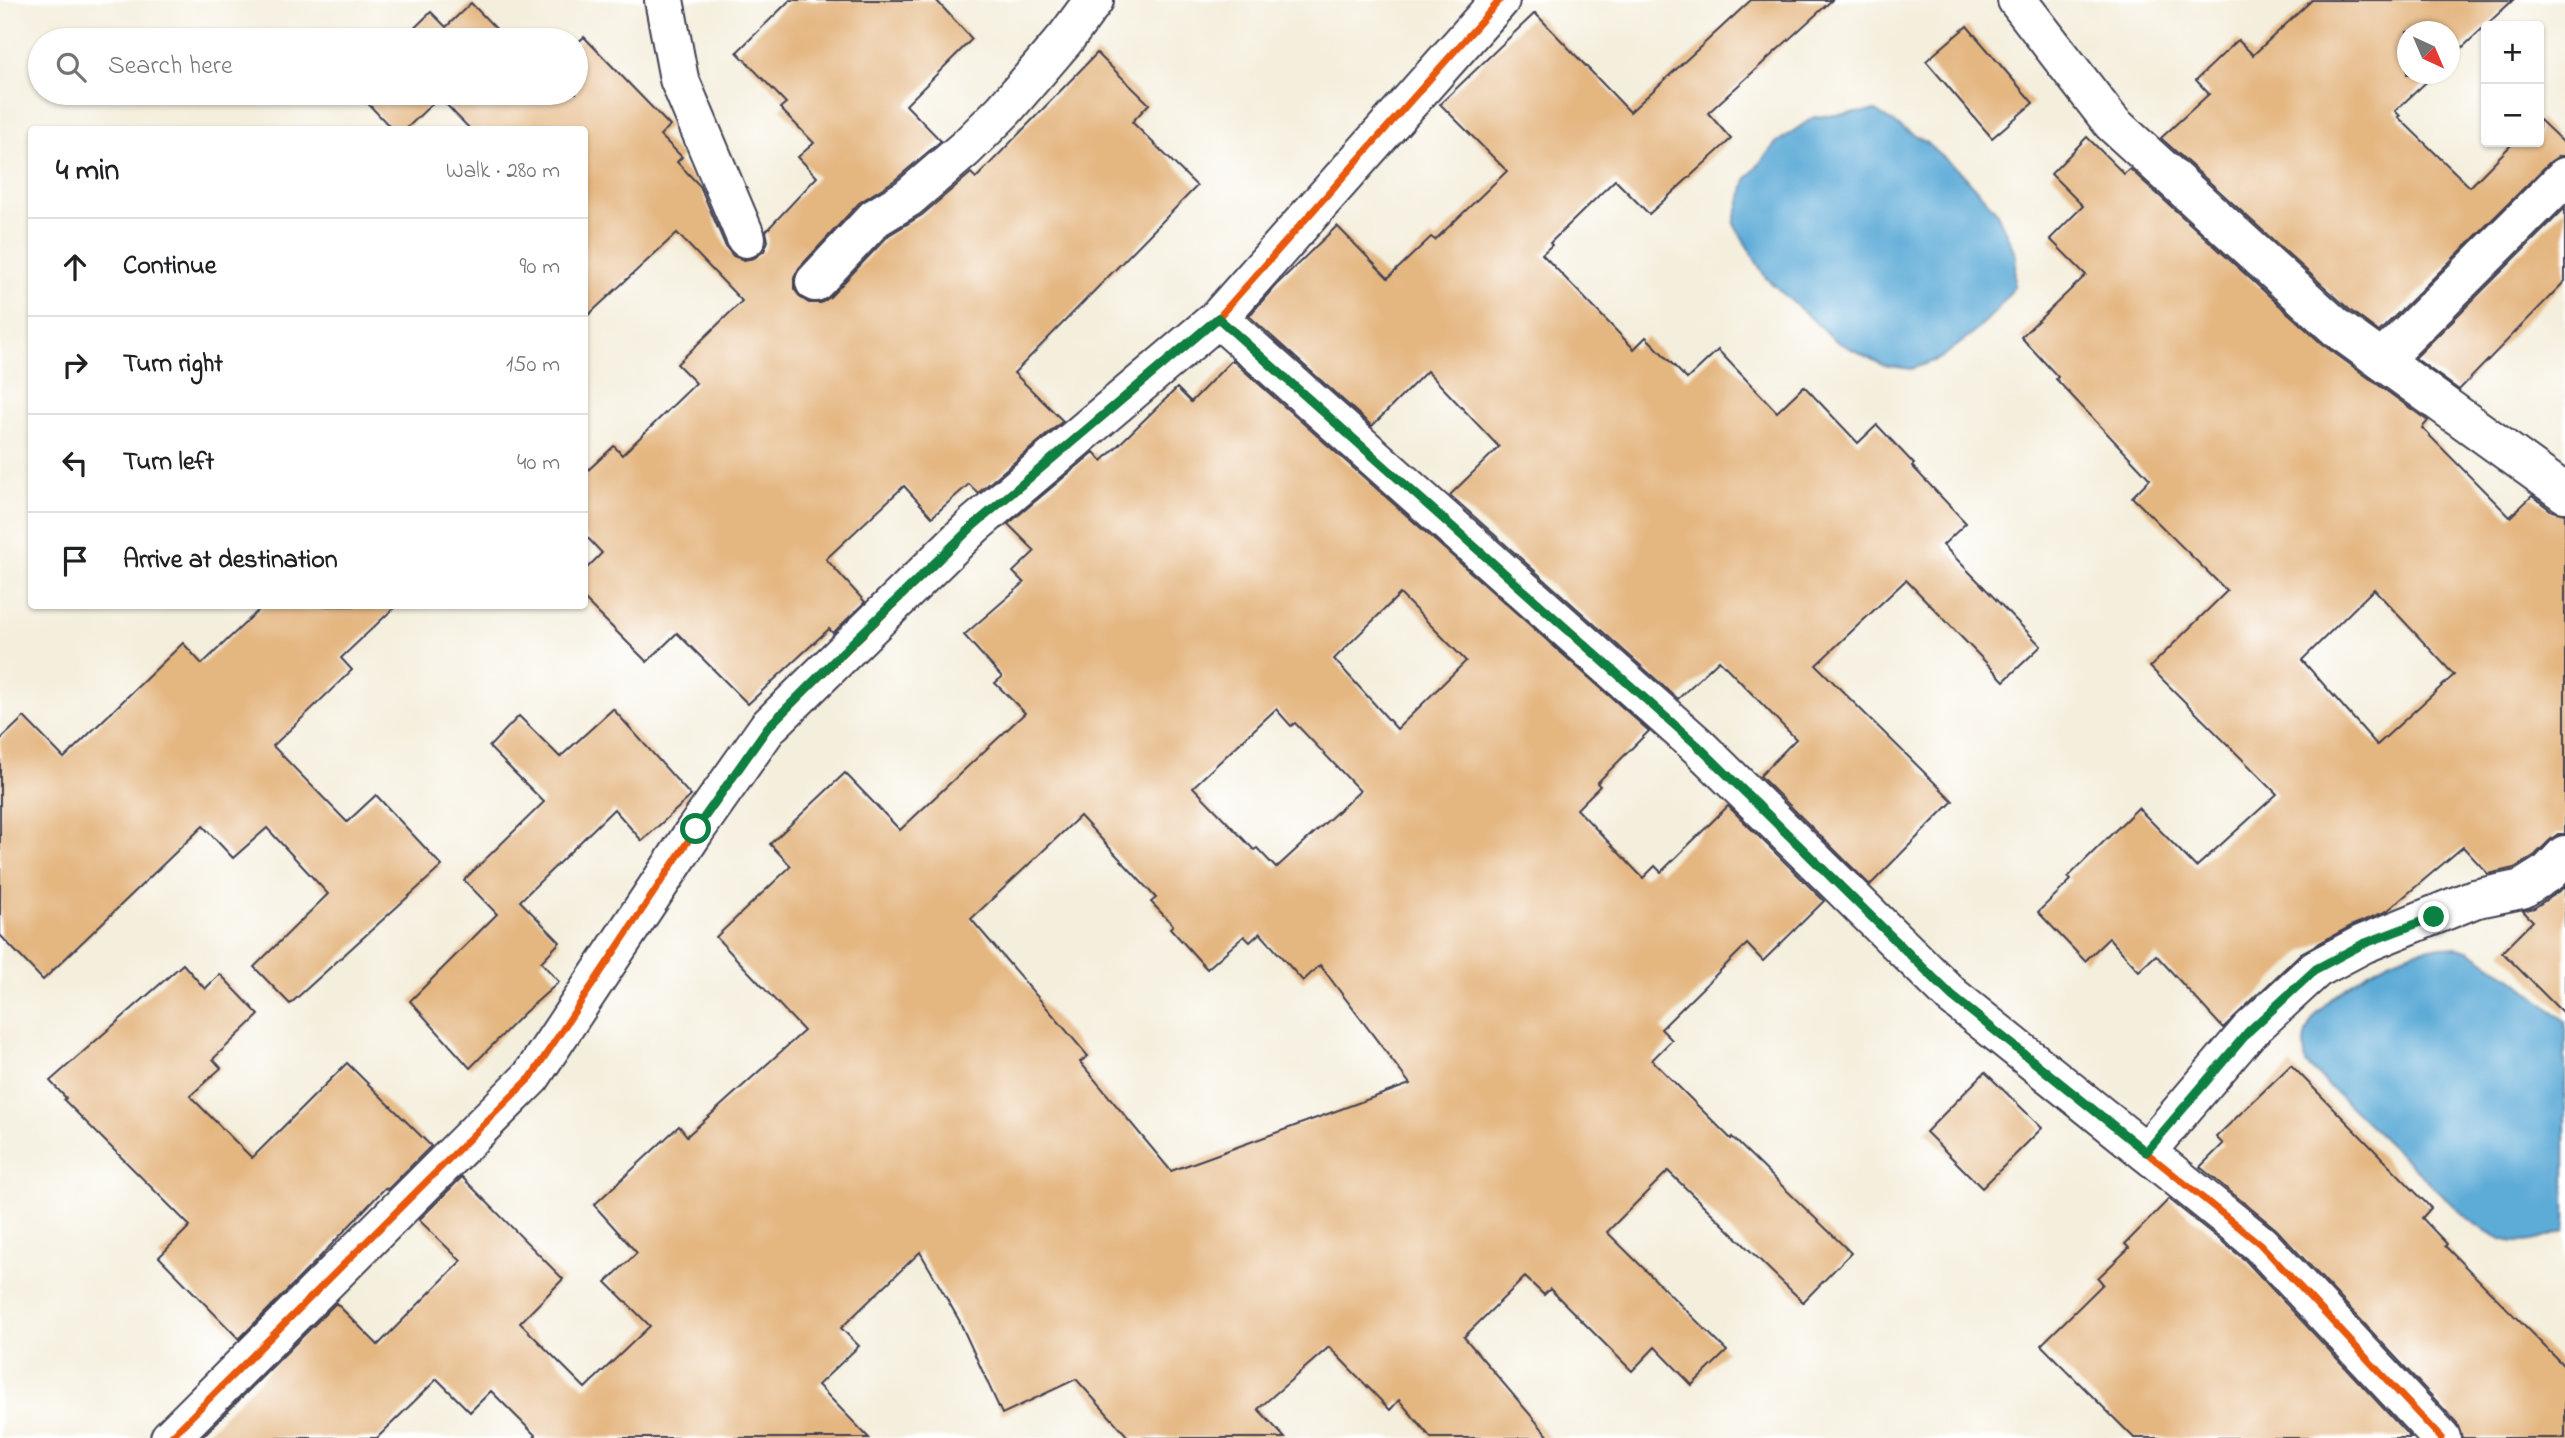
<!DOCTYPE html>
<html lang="en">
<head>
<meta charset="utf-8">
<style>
  :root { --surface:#fff; --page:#f6f6f6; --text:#202124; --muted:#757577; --line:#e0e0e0 }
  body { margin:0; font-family:"Indie Flower",sans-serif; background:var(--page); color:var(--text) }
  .controls { position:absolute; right:21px; top:21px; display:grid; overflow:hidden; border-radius:7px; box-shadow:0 2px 5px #0004 }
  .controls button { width:63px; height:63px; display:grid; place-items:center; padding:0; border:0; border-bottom:2px solid var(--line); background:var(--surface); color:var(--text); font:35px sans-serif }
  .compass { position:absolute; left:2397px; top:21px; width:63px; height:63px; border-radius:50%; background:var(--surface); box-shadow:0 2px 5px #0004; rotate:136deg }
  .stop { position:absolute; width:21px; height:21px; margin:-16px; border:5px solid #0b8043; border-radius:50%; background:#fff }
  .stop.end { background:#0b8043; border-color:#fff; box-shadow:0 2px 7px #0008 }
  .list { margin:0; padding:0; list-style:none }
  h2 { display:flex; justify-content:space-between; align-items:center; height:91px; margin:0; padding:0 28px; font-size:30px }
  h2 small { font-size:23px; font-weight:400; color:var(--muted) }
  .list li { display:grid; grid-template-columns:46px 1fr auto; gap:21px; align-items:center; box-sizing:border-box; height:98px; padding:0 28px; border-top:2px solid var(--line) }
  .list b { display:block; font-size:26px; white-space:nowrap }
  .list em { font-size:23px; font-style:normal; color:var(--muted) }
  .icon { flex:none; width:38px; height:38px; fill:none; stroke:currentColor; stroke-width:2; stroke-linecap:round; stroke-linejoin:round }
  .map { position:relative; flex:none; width:2565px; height:1438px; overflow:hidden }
  .search { position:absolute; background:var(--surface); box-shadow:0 2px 5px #0004; left:28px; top:28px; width:560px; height:77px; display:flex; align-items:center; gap:18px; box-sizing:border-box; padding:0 24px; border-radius:38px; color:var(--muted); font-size:26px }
  .panel { position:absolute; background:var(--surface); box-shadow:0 2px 5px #0004; left:28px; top:126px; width:560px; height:483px; border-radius:7px }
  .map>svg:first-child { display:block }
  .water { fill:#5dabd7; stroke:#406689; stroke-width:2 }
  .building { fill:#e4b680; fill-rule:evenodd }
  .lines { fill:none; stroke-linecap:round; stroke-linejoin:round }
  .minor-casing { stroke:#424153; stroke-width:42 }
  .minor { stroke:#fff; stroke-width:38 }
  .cycleway-casing { stroke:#fff; stroke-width:11 }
  .cycleway { stroke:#e8590c; stroke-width:7 }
  .route { stroke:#0b8043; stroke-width:9 }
</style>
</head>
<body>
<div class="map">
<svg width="2565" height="1438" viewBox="0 0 2565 1438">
  <rect width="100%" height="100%" fill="#fff"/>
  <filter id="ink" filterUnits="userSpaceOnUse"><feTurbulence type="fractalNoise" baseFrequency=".0143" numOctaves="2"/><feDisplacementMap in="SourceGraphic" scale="14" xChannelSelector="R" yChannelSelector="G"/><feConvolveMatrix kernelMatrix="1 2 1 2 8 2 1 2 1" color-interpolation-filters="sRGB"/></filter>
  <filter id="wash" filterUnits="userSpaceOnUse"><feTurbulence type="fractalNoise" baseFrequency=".00686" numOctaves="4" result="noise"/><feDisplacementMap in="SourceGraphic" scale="28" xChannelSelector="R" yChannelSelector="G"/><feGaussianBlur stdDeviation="1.57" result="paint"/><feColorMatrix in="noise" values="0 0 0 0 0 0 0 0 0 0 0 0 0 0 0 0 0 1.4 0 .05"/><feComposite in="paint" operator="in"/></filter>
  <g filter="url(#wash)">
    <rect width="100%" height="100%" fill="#f4eedc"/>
    <!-- water -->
    <g class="water">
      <polygon points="1875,111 1925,142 1961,172 1996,211 2016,255 2014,287 1996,311 1970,336 1939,359 1911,369 1883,365 1836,341 1766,278 1734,224 1746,180 1776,143 1814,117"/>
      <path d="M2440,946L2469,950L2516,981L2565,1021V1231C2516,1249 2506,1246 2464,1216L2306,1064C2305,1056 2303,1044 2305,1037C2313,1001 2380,961 2413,952C2422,949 2431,948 2440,946Z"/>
    </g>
    <g id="blocks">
      <!-- building -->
      <g class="building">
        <polygon points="790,0 936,0 972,39 906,105 941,141 895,180 859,203 799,268 794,278 794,289 801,298 809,303 821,303 830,297 889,235 922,215 971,173 976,178 1097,53 1149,104 1132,122 1197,186 1014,373 1063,421 978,493 969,484 932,517 904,486 826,559 865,602 833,633 829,629 748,704 677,633 647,662 584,599 584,571 602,553 584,534 584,474 614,446 622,455 696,383 677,364 742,301 677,233 584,319 584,130 471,130 439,97 405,130 393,130 358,93 576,93 576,44 584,37 670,126 660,135 682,157 677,162 700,186 726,247 733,256 744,260 754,258 764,251 768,241 766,231 817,177 798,157 814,143 780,108 786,103 737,52"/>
        <polygon points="1751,0 1832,0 1708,113 1731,139 1649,214 1615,180 1550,243 1552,245 1542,254 1634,349 1646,337 1687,379 1718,350 1777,412 1804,386 1858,443 1877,425 1914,464 1912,466 1966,523 1943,545 2041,646 2004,681 1906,580 1816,665 1953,801 1870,885 1760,776 1796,739 1719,660 1678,699 1450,495 1499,447 1427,371 1372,426 1249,316 1276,285 1337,226 1388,278 1431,237 1435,240 1507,171 1440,104 1535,13 1630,112"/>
        <polygon points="2312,0 2513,0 2449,60 2449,32 2407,32 2407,74 2435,74 2395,111 2400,116 2398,117 2470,187 2514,142 2539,142 2539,119 2565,144 2565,156 2559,156 2550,162 2379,332 2351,311 2161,138 2209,94 2196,80 2238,40 2253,55"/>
        <polygon points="471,3 507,40 402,40 431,12 446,27"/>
        <polygon points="1967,26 2033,103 1992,138 1926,61"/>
        <path d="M2087,137L2124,174L2130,169L2322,344L2428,421L2422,428L2510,517L2532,496L2552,511L2565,514V834H2558L2550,840L2535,855L2514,868L2488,874L2463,847L2387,911L2353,925L2301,953L2223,1028L2156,955L2139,971L2109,938L2085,961L2038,912L2071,880L2068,877L2138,808L2196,867L2277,794L2150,667L2227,591L2132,497L2150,479L2056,379L2058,377L2021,337L2086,275L2050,239L2083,206L2051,174ZM2374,589L2454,675L2377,745L2302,660Z"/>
        <polygon points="2565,208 2565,281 2459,390 2415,358"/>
        <path d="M1232,360L1649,731L1597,783L1600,786L1577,809L1643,878L1655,866L1661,872L1728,806L1824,901L1763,961L1747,944L1661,1029L1672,1040L1652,1060L1731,1139L1732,1137L1851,1253L1803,1302L1668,1171L1607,1232L1727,1351L1692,1385L1655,1347L1632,1371L1550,1289L1544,1295L1525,1277L1464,1337L1550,1438H1431L1399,1400L1390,1410L1329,1347L1258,1409L1285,1438H1129L1076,1379L1002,1414L959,1320L920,1252L841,1328L859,1346L818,1385L869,1438H534L536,1436L491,1391L470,1412L437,1379L377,1438H201L336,1303L378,1345L461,1261L419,1220L462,1177L563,1279L520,1323L585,1388L650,1326L606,1282L637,1253L594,1205L679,1126L687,1136L804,1031L716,937L791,866L770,844L845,773L900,830L1025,713L995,683L1002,677L964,635L1024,583L1013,572L1035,551L1008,524L1094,452L1102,461L1177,388L1191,402ZM1400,594L1466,661L1397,729L1334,659ZM1276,709L1291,726L1295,723L1360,791L1276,868L1257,848L1254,850L1193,787ZM1080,816L1156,898L1151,902L1173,925L1170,928L1207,969L1244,936L1250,942L1260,933L1303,981L1320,965L1410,1084L1171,1171L1080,1062L1088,1056L971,919Z"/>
        <polygon points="263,606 396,606 341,658 352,670 273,746 347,822 376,795 442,866 290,1004 254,967 328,894 267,828 233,858 203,826 43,980 0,935 0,740 24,717 64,758 183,643 202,664"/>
        <polygon points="613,709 691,796 642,841 614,809 520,901 560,942 541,962 559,982 524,1013 470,1068 410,1001 497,914 464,880 544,802 489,747 519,716 560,757"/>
        <polygon points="2565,887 2565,1015 2502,952 2533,921 2523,911 2534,908"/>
        <polygon points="183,964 205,989 220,974 259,1015 213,1059 221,1068 190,1096 252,1158 347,1063 431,1146 388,1189 385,1188 317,1260 239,1339 159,1257 190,1226 64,1100 66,1098 50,1081"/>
        <polygon points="2291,1065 2431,1208 2422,1218 2447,1244 2445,1246 2565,1367 2565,1438 2462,1438 2457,1423 2276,1229 2200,1167 2223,1144 2216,1137"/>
        <polygon points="1985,1072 2042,1128 1982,1188 1926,1132"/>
        <polygon points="2169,1199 2245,1260 2411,1438 2134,1438 2041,1345 2103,1284 2098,1278 2129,1248 2125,1244"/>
      </g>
    </g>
  </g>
  <g filter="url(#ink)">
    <use href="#blocks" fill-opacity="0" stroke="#424153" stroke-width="2"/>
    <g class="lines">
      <!-- minor casing -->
      <g class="minor-casing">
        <g id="minor">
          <polyline points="664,0 679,79 746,238"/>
          <polyline points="2017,0 2112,123 2337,328 2565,493"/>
          <polyline points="815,282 875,218 908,198 966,148 1004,110 1065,39 1094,0"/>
          <polyline points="1218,318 1697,745 1952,996 2260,1244 2441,1438"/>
          <polyline points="2382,360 2565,177"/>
          <polyline points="2146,1152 2249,1031 2316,969 2363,944 2474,899 2522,889 2549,872 2565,855"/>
          <polyline points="170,1438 531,1077 696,829 768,727 974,525 1218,318 1500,0"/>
        </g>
      </g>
      <!-- minor -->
      <use href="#minor" class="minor"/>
      <!-- cycleway casing -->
      <g class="cycleway-casing">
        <g id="cycleway">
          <polyline points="1218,318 1697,745 1952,996 2260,1244 2441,1438"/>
          <polyline points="170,1438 531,1077 696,829 768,727 974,525 1218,318 1500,0"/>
        </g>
      </g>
      <!-- cycleway -->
      <use href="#cycleway" class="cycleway"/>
    </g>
  </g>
  <g class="lines" filter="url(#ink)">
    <!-- route -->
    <polyline class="route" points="696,829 768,727 852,643 974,525 1218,318 1697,745 1952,996 2146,1152 2249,1031 2316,969 2363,944 2434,917"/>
  </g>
</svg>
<div class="controls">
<button>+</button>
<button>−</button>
</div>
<svg class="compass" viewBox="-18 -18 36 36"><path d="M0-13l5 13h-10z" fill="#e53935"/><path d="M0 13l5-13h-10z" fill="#757577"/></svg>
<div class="stop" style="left:696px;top:829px"></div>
<div class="stop end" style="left:2434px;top:917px"></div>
<div class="search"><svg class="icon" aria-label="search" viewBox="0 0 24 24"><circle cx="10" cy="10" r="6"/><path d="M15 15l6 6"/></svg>Search here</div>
<section class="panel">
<h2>4 min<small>Walk · 280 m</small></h2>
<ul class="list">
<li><svg class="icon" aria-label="ahead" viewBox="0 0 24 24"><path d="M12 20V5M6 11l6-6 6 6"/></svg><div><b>Continue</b></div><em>90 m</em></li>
<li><svg class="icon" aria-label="right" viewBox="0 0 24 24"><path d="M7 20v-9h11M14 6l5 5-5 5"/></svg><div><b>Turn right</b></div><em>150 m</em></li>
<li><svg class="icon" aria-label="left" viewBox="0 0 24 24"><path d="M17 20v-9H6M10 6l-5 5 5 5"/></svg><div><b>Turn left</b></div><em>40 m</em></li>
<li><svg class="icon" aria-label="arrive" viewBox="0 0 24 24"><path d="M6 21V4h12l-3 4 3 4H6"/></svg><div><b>Arrive at destination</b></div></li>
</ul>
</section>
</div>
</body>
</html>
